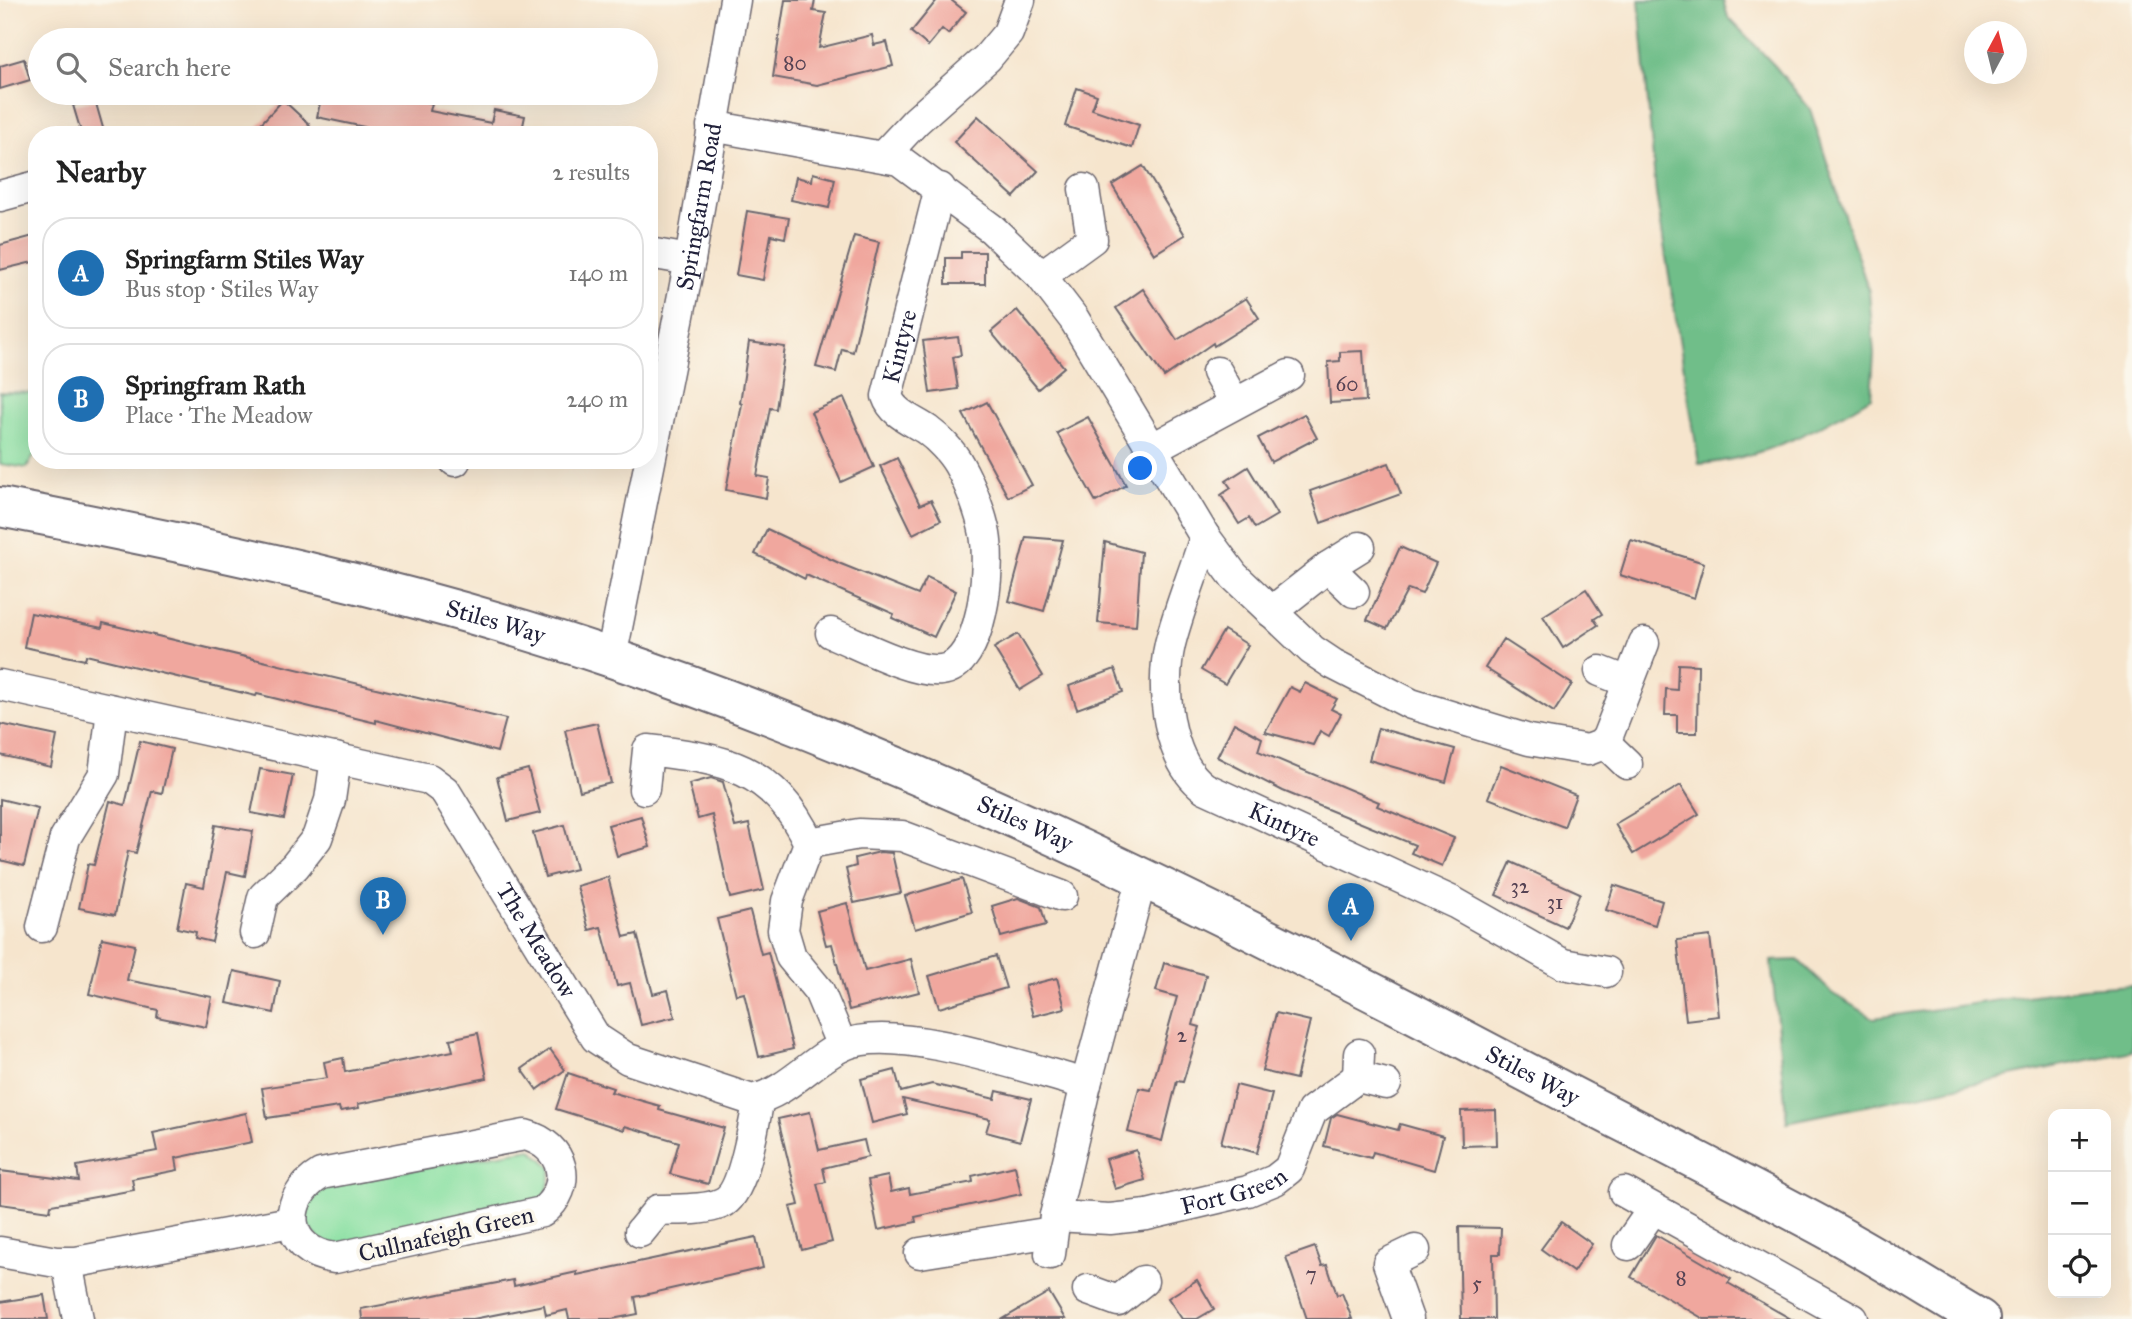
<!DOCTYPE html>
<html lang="en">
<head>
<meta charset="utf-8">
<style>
  :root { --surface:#fff; --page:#f6f6f6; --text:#222; --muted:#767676; --line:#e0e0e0; --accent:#1f6fb2 }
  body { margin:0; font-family:"IM FELL Great Primer",serif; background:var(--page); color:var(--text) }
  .controls { position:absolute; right:21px; bottom:21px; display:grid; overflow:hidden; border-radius:14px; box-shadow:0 7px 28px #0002 }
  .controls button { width:63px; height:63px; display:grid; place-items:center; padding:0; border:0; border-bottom:2px solid var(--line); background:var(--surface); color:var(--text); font:35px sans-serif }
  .compass { position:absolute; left:1964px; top:21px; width:63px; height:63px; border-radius:50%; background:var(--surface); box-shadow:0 7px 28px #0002; rotate:7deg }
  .you { position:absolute; left:1141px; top:469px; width:24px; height:24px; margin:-18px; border:5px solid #fff; border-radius:50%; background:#1a73e8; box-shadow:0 0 0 10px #1a73e833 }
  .badge { display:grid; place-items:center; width:46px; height:46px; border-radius:50%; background:var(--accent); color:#fff; font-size:23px; font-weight:700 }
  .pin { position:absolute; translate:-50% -58px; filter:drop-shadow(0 2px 4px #0008) }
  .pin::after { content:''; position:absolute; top:37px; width:24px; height:21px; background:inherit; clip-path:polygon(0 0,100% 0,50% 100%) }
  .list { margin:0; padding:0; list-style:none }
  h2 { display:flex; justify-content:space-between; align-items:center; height:91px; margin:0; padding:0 28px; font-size:30px }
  h2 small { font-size:23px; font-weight:400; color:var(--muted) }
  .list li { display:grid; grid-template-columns:46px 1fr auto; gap:21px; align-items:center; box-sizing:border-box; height:112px; margin:0 14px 14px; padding:0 14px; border:2px solid var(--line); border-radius:28px }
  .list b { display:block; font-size:26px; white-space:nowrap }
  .list p { margin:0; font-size:23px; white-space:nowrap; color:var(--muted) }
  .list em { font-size:23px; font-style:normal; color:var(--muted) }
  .icon { flex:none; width:38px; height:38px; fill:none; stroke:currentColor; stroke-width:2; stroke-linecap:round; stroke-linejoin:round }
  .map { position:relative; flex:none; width:2132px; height:1319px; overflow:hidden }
  .search { position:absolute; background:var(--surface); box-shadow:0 7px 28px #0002; left:28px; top:28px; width:630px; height:77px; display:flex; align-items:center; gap:18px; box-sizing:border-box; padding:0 24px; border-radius:38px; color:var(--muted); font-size:26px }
  .panel { position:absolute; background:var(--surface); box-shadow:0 7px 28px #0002; left:28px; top:126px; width:630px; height:343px; border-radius:28px }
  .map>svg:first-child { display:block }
  .green { fill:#8ae0a3; stroke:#56816f; stroke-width:2 }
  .forest { fill:#6fbe89; stroke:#487062; stroke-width:2 }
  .building { fill:#f0a79e }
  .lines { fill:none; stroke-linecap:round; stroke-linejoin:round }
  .street-casing { stroke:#6c666e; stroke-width:33 }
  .secondary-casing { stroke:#6c666e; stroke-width:42 }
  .street { stroke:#fff; stroke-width:30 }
  .secondary { stroke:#fff; stroke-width:38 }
  .labels { text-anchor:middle; stroke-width:7; stroke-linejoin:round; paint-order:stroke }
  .number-label { font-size:21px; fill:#564354 }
  .street-label { font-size:24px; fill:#22223b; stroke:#fbf7ec }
</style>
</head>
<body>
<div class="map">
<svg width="2132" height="1319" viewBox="0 0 2132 1319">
  <rect width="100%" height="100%" fill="#fbf7ec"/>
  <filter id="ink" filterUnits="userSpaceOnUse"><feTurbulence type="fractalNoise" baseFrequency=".0143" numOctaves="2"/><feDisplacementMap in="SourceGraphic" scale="14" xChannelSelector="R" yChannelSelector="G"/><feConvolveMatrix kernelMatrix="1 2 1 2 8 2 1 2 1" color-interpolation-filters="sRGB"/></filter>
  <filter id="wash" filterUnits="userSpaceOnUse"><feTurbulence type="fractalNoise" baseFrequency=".00686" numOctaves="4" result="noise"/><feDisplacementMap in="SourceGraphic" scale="28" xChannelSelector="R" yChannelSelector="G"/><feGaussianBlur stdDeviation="1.57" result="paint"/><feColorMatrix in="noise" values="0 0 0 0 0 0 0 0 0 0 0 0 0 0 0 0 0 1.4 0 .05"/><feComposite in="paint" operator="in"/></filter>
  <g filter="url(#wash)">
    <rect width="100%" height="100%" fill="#f6e5cd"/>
    <!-- green -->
    <g class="green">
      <polygon points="0,392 37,393 37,450 27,468 0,464"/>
      <polygon points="531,1149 552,1168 545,1201 347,1245 322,1243 306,1225 306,1204 323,1184"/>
    </g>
    <!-- forest -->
    <g class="forest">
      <path d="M1639,0H1723L1728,17L1775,66L1810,109L1869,292L1874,354L1871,397C1818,430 1762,459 1699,464L1656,194Z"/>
      <polygon points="1798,960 1833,994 1874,1018 2083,988 2132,985 2132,1051 1787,1122 1771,961"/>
    </g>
    <g id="blocks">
      <!-- building -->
      <g class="building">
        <polygon points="785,0 815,0 813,11 826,13 819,48 872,35 874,45 887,42 893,66 817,85 773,77"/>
        <polygon points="937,0 951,0 966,12 948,34 942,29 928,46 911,32"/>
        <polygon points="24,59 30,80 0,89 0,66"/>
        <polygon points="1077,88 1097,95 1092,109 1139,125 1132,148 1065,126"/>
        <polygon points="322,93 394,93 394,96 432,103 430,111 491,123 494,110 525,116 521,135 501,132 500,135 402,135 317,117"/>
        <polygon points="95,100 105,135 82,135 73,105"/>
        <polygon points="283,100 310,125 300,135 250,135"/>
        <polygon points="978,116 1038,171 1014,197 954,142"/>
        <polygon points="1143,166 1185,235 1154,254 1112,185"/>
        <polygon points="813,173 835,179 829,208 791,200 796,177 812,181"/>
        <polygon points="747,211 789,218 785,238 771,235 763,280 736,275"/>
        <polygon points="37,235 37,261 0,270 0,245"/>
        <polygon points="854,236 879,242 853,352 842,349 836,372 816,367"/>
        <polygon points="961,252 985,252 985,284 946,284 946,258 961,258"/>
        <polygon points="1143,289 1177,340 1246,298 1259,318 1214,346 1213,343 1164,377 1116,308"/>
        <polygon points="1017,310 1064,367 1038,389 991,332"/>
        <polygon points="958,337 961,355 953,357 958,389 930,393 923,341"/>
        <polygon points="749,342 785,347 776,409 770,408 757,476 769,478 766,498 726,490 742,404 740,403"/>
        <polygon points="1363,351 1366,401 1330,403 1328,362 1340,361 1340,352"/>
        <polygon points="844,398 874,467 841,482 811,412"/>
        <polygon points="987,402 1032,485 1008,497 963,414"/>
        <polygon points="1304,414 1317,438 1271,462 1258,438"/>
        <polygon points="1088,417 1126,485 1096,502 1057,433"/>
        <polygon points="897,458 920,505 931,500 941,520 913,534 880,466"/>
        <polygon points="1389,463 1401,494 1321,523 1310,491"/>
        <polygon points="1248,467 1277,515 1255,528 1249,518 1239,524 1221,495 1231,488 1226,481"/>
        <polygon points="767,529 841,564 918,595 927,577 956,591 934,637 892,618 894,614 806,575 805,579 755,554"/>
        <polygon points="1026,537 1063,540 1044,611 1009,601"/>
        <polygon points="1631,540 1704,563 1694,598 1620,575"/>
        <polygon points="1105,542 1141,552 1136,626 1098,623"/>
        <polygon points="1400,547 1436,563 1422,594 1408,589 1387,629 1367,620"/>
        <polygon points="1586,589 1602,614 1594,619 1598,625 1563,648 1543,616"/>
        <polygon points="31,613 102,628 103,623 506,719 497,752 376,720 376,723 257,694 256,696 86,655 85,660 24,647"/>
        <polygon points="1224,630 1248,645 1225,684 1201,670"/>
        <polygon points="1018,634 1043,676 1020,690 994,648"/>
        <polygon points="1503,639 1572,684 1554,712 1485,668"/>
        <polygon points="1678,664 1698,665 1697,733 1677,733 1677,715 1665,715 1666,689 1677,690"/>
        <polygon points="1115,669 1123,692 1077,709 1069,686"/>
        <polygon points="1305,683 1337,699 1331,709 1341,714 1329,736 1320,731 1313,745 1265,732 1290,687 1300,692"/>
        <polygon points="597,723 611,783 580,791 565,730"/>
        <polygon points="1234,723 1262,738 1258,751 1379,802 1377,806 1454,838 1442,866 1411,853 1415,845 1283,791 1217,757"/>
        <polygon points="0,724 57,736 51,767 0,755"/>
        <polygon points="1378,728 1455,749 1446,782 1369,760"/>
        <polygon points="140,741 172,749 162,793 152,791 136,853 128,851 115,915 79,908 88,864 94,865 110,801 125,805"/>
        <polygon points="1501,765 1576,795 1564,827 1488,798"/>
        <polygon points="260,769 293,775 284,819 251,813"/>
        <polygon points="528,769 540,813 508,821 497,777"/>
        <polygon points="711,778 723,782 735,827 749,824 764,890 730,898 712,815 698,819 689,784"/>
        <polygon points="1681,785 1699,814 1633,854 1615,824"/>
        <polygon points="0,799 38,808 24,866 0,860"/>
        <polygon points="641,816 650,847 617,856 608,825"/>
        <polygon points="215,825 253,831 245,876 227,872 212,942 195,938 196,932 177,928 186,883 204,887"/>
        <polygon points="564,825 576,869 545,877 533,833"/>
        <polygon points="880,852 892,853 901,893 854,903 846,869 856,866 855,858"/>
        <polygon points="1511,862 1580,893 1565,927 1496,895"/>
        <polygon points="608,877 624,937 637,934 653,994 668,990 675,1017 641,1025 630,983 617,986 601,927 589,930 577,886"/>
        <polygon points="962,879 972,912 915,929 905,896"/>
        <polygon points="1614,885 1662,901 1655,925 1606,910"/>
        <polygon points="1018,898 1041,907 1046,925 1001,937 992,906"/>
        <polygon points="847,903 865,971 911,959 919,992 849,1010 832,944 826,945 817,911"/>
        <polygon points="750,911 761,954 768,952 793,1049 759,1057 744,993 736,995 717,919"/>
        <polygon points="1710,936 1719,1016 1686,1020 1677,940"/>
        <polygon points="102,938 135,945 127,980 212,997 206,1027 157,1017 158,1010 89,994"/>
        <polygon points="996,956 1006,988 939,1008 929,976"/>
        <polygon points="1164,963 1206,975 1193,1025 1200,1027 1183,1082 1177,1081 1162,1141 1128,1132 1139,1088 1151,1090 1177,997 1156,991"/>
        <polygon points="234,971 280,981 274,1013 227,1003"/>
        <polygon points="1057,978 1065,1008 1033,1016 1025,986"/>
        <polygon points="1276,1013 1310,1021 1296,1079 1262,1071"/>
        <polygon points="478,1033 487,1078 358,1104 359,1108 340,1111 339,1107 267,1118 262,1088 327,1078 324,1062 343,1058 345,1072 453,1051 450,1039"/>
        <polygon points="550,1049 565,1070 537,1090 522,1069"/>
        <polygon points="895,1070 901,1092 932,1084 995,1099 997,1091 1031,1099 1020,1141 986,1132 990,1119 903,1099 907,1114 872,1123 861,1079"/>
        <polygon points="568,1073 613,1088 611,1092 660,1106 659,1110 724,1128 708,1184 670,1174 679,1142 625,1126 624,1130 556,1109"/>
        <polygon points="1236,1085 1272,1094 1257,1153 1221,1143"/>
        <polygon points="1496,1110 1497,1145 1462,1146 1461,1111"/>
        <polygon points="810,1112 819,1150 864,1140 868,1157 823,1168 826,1182 817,1184 832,1242 802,1250 790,1207 799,1205 778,1119"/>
        <polygon points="246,1113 252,1142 176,1158 178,1170 132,1179 134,1190 51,1205 50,1211 0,1204 0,1171 79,1181 77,1166 157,1151 153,1133"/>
        <polygon points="1337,1114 1398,1130 1400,1124 1443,1136 1434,1170 1373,1152 1371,1158 1324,1146 1331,1118"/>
        <polygon points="1136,1150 1145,1180 1115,1189 1106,1159"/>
        <polygon points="1015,1166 1021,1194 915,1217 916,1222 878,1230 868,1180 888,1176 891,1192 909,1188 910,1194 973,1182 972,1176"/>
        <polygon points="1561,1222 1592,1244 1573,1272 1541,1249"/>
        <polygon points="1459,1227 1501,1228 1500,1254 1493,1254 1494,1319 1461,1319"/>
        <polygon points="1656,1235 1731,1279 1728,1283 1791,1319 1704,1319 1631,1277"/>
        <polygon points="756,1237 763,1268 635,1297 638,1314 612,1319 569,1319 567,1310 546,1315 544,1305 473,1319 362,1319 361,1309 513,1280 514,1286 577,1272 577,1275"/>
        <polygon points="1315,1247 1322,1266 1327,1265 1337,1295 1342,1293 1352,1319 1307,1319 1286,1257"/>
        <polygon points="1197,1280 1214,1309 1197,1319 1182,1319 1168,1298"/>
        <polygon points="1049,1292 1065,1319 1003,1319"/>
        <polygon points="44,1295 48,1319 0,1319 0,1302"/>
      </g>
    </g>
  </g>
  <g filter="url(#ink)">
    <use href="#blocks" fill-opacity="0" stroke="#6c666e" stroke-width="2"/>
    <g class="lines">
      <!-- street casing -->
      <g class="street-casing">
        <g id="street">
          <polyline points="712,126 899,160 992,229 1041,276 1074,319 1205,537 1234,576 1312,650 1333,664 1411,704 1529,740 1588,750 1601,745 1607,738 1644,643"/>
          <polyline points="884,155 916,121 987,58 1008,33 1020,0"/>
          <polyline points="0,196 37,186"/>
          <polyline points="649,253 690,260"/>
          <polyline points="1041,276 1092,239 1084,189"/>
          <polyline points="1217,372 1234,402"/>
          <polyline points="1151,449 1289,375"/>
          <polyline points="454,460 455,461"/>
          <path id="s1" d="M1205,537C1194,573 1179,608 1170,644C1160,687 1167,761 1205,788L1455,903L1563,964L1606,972"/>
          <polyline points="1328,567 1354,592"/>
          <polyline points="1271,612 1328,567 1360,547"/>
          <path id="s2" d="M831,633C859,644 912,673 941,670C983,666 991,567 985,534C981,513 970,484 959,465C952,452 938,438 927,430C912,420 893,414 887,396L940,188"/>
          <path id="s3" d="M611,658L690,260L735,0"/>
          <polyline points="1600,671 1628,682"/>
          <path id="s4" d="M0,685L429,779L445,791L596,1038L628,1059L752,1100C786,1094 813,1059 844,1045C896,1022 1029,1069 1086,1084"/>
          <polyline points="1604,742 1627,764"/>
          <path d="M644,789L648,750C724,759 773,766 809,843L787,901L783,930L791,957L819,991L842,1046"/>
          <polyline points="809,843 859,834 902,836 1062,896"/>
          <polyline points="42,927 65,838 104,774 112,710"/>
          <polyline points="255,933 263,897 295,866 317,838 330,800 336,758"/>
          <polyline points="1359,1054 1358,1077 1386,1084"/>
          <path d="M525,1135C564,1145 575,1186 542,1212L335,1258C283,1252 279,1199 321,1174Z"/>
          <polyline points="1624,1192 1853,1319"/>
          <path id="s5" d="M1055,1216L1110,1219L1147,1215L1248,1191L1275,1180L1289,1169L1312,1111L1358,1077"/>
          <path d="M640,1232L658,1210C678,1209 704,1211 722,1203C744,1194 754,1122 759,1098"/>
          <polyline points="1628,1245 1653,1209"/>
          <polyline points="0,1252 56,1262 76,1262 291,1222"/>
          <polyline points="920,1253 1052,1232"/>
          <polyline points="1050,1254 1055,1216 1086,1084 1142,877"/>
          <polyline points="67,1263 78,1319"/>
          <polyline points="1088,1290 1118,1301 1143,1281"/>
          <polyline points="1408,1319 1388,1263 1415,1250"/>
        </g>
      </g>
      <!-- secondary casing -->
      <g class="secondary-casing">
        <g id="secondary">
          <path id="s6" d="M0,507C205,546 411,590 609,657C914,760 1201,902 1486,1051C1594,1108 1704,1163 1812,1221C1869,1251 1924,1286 1980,1319"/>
        </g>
      </g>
      <!-- street -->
      <use href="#street" class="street"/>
      <!-- secondary -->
      <use href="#secondary" class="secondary"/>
    </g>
  </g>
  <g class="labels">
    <!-- number labels -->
    <g class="number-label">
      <text x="795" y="70">80</text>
      <text x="1347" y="391">60</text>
      <text x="1520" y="893">32</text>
      <text x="1555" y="909">31</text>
      <text x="1182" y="1042">2</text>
      <text x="1311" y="1281">7</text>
      <text x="1681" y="1285">8</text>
      <text x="1477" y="1290">5</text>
    </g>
    <!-- street labels -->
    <g class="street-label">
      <text dy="8" stroke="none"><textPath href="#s3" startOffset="460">Springfarm Road</textPath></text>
      <text dy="8" stroke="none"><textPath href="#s2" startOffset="497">Kintyre</textPath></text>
      <text dy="8" stroke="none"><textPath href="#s6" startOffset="509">Stiles Way</textPath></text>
      <text dy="8" stroke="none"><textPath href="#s6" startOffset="1076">Stiles Way</textPath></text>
      <text dy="8" stroke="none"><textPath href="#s1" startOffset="355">Kintyre</textPath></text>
      <text dy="8" stroke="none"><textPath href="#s4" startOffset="634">The Meadow</textPath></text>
      <text dy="8" stroke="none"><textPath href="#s6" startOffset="1643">Stiles Way</textPath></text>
      <text dy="8" stroke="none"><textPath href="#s5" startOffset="182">Fort Green</textPath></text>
      <text transform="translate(446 1234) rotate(-13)" y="8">Cullnafeigh Green</text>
    </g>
  </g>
</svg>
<div class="controls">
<button>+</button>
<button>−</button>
<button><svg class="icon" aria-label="locate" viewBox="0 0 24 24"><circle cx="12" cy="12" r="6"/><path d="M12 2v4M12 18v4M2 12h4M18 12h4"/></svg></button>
</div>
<svg class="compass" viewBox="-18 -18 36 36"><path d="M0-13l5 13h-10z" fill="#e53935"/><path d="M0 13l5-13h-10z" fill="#767676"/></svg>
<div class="you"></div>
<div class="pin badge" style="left:1351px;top:941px">A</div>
<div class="pin badge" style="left:383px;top:935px">B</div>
<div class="search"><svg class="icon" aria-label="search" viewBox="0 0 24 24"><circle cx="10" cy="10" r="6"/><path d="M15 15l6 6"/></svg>Search here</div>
<section class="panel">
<h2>Nearby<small>2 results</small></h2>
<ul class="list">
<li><span class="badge">A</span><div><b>Springfarm Stiles Way</b><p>Bus stop · Stiles Way</p></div><em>140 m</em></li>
<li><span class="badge">B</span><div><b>Springfram Rath</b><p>Place · The Meadow</p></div><em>240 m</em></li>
</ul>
</section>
</div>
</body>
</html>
